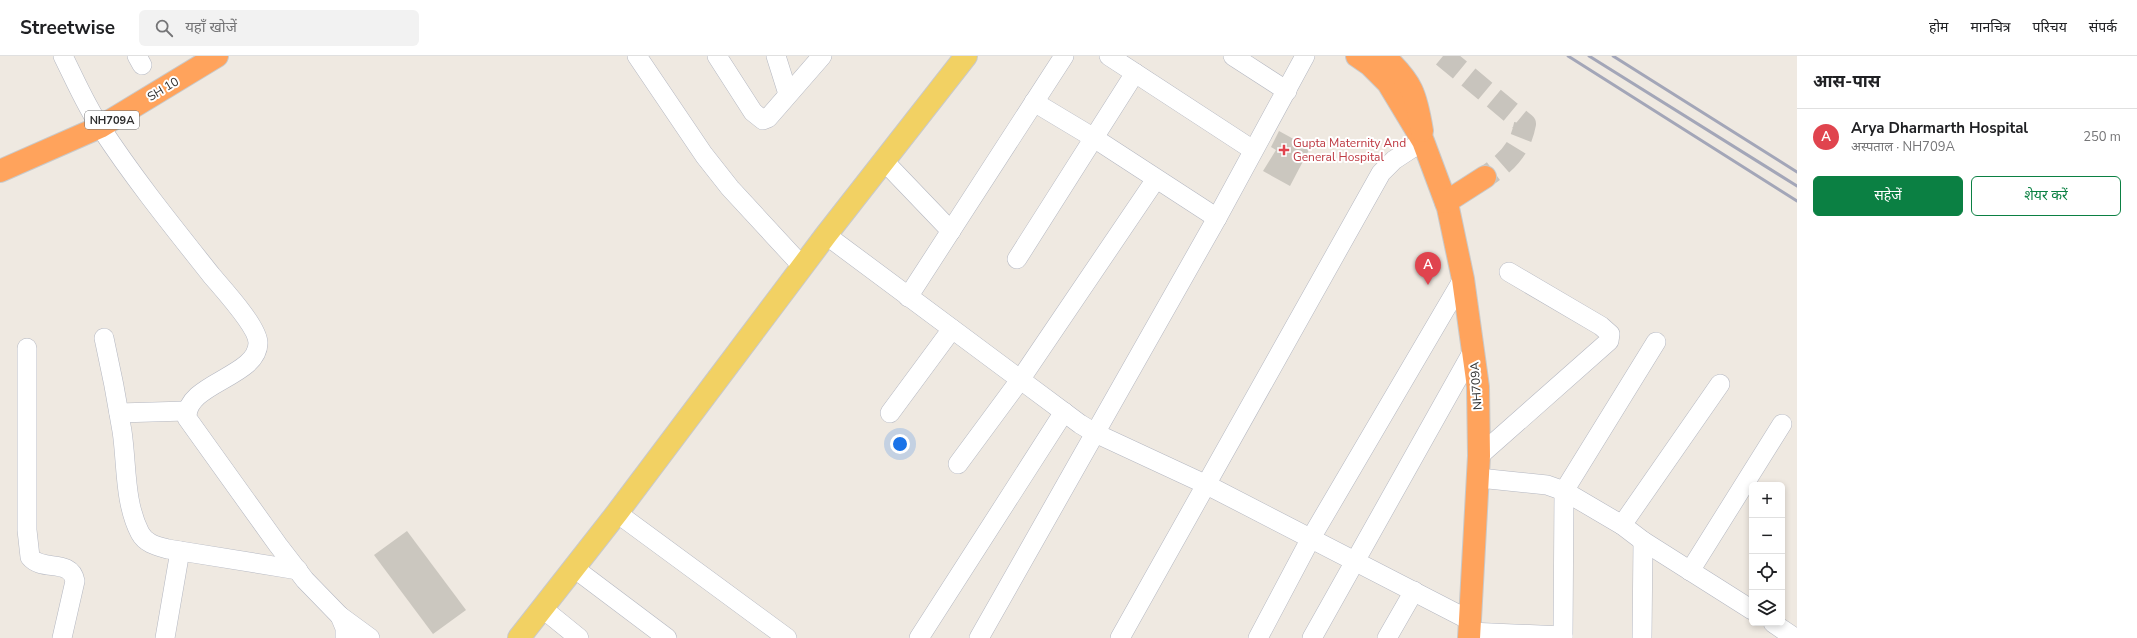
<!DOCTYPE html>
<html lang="hi">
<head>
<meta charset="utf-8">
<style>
  :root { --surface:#fff; --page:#f2f2f2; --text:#202124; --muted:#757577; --line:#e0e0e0; --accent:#0b8043 }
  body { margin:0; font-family:"Nunito Sans","Noto Sans Devanagari",sans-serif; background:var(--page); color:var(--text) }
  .controls { position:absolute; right:12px; bottom:12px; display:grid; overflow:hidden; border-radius:6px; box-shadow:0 2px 6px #0003 }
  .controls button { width:36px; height:36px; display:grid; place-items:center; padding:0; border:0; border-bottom:1px solid var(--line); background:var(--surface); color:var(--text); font:20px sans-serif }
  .you { position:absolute; left:900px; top:388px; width:14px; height:14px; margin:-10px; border:3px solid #fff; border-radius:50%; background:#1a73e8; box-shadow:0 0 0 6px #1a73e833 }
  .badge { display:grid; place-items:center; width:26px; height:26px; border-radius:50%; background:var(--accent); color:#fff; font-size:13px; font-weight:700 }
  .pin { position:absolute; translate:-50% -33px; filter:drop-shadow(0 1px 2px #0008) }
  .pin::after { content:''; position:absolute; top:21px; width:14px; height:12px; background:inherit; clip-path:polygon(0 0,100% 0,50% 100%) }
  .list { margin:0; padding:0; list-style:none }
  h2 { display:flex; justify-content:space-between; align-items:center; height:52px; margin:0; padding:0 16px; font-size:17px }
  h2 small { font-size:13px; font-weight:400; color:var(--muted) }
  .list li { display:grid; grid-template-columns:26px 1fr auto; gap:12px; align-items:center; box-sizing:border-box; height:56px; padding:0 16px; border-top:1px solid var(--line) }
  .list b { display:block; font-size:15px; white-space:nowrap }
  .list p { margin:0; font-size:13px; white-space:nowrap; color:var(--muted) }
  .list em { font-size:13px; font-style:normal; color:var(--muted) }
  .actions { display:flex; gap:8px; padding:12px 16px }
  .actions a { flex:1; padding:9px 0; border:1px solid var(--accent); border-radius:6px; text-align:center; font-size:14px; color:var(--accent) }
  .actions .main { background:var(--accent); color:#fff }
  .icon { flex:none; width:22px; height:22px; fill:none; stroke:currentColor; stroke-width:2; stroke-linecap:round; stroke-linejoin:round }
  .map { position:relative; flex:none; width:1797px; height:582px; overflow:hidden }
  header { display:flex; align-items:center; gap:24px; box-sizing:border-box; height:56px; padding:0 20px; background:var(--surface); border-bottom:1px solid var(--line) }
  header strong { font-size:19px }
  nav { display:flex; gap:22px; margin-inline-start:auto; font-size:14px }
  .search { width:280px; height:36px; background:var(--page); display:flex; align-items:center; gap:10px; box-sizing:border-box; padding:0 14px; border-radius:6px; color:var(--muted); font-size:15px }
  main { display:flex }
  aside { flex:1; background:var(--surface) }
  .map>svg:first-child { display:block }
  .building { fill:#cbc7bf }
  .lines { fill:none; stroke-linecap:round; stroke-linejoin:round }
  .highway-tunnel { stroke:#c8c4bd; stroke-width:22; stroke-dasharray:22 11; stroke-linecap:butt }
  .minor-casing { stroke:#b4b7c1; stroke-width:20 }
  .major-casing { stroke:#c9c9c9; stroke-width:24 }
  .highway-casing { stroke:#c9c9c9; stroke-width:24 }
  .minor { stroke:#fff; stroke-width:19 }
  .major { stroke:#f2d163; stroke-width:22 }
  .highway { stroke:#ffa35c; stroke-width:22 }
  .rail { stroke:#a3a6b8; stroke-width:3 }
  .health-dot { fill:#e0444e; stroke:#fff; stroke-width:1.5 }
  .labels { text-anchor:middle; stroke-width:4; stroke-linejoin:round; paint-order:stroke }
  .shield { fill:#fff; stroke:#6d6d6d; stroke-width:1 }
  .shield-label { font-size:11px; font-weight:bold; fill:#2e2e2e }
  .street-label { font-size:12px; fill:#2e2e2e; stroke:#fff }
  .health-label { font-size:12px; fill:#be3a42; stroke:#fff; text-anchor:start }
</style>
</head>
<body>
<header>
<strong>Streetwise</strong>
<div class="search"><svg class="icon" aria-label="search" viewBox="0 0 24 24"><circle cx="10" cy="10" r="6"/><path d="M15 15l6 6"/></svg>यहाँ खोजें</div>
<nav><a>होम</a><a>मानचित्र</a><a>परिचय</a><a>संपर्क</a></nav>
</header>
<main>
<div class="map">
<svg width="1797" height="582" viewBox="0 0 1797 582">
  <rect width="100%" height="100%" fill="#efe9e1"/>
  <!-- building -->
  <g class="building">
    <polygon points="1279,75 1310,92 1290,130 1263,115 1276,94 1271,91"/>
    <polygon points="407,475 466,554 433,578 374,499"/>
  </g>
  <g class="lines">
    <!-- highway-tunnel -->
    <path class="highway-tunnel" d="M1443,0L1525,68C1520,94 1506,107 1485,121"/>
    <!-- minor casing -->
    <g class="minor-casing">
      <g id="minor">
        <path d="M63,0C75,24 86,50 101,72C135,124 174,172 212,220C223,233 258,271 258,287C258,321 185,327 187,362L278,489L305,524L340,560L345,572V582"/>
        <polyline points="137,0 142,9"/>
        <polyline points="637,0 704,99 730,132 802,210"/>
        <polyline points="717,0 753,56 763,64 768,62 822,0"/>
        <polyline points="776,0 788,38"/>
        <polyline points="1109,0 1253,94"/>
        <polyline points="1233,0 1287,35"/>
        <polyline points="1034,46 1094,82 1217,162"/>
        <polyline points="883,104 951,175"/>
        <polyline points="826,179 1080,368 1095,377 1207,429 1469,564"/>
        <polyline points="1017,203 1135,17"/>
        <polyline points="908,241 1064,0"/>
        <path d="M104,282C111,313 117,344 122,375C127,408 124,446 140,477C146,488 157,490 168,493L298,514"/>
        <path d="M27,292V474L30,501C42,516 71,502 75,525L62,582"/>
        <polyline points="119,357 186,355"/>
        <polyline points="890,357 952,273"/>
        <polyline points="1479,400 1609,285 1610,278 1601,270 1509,216"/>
        <polyline points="958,408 1020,324 1156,123"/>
        <polyline points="1479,422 1547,429 1564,435 1622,469 1643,485 1752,554"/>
        <polyline points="617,457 787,582"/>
        <polyline points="1622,469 1720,328"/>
        <polyline points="574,512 667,582"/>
        <polyline points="1690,515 1782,368"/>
        <polyline points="542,552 579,582"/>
        <polyline points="340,560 370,582"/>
        <polyline points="1773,567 1795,582"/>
        <polyline points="1469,576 1563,580"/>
        <polyline points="165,582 180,495"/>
        <polyline points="919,582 1064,356"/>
        <polyline points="979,582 1217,162 1305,0"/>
        <polyline points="1120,582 1381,117 1394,104 1423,85"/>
        <polyline points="1258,582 1311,482 1463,223"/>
        <polyline points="1312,582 1473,295"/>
        <polyline points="1387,582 1414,535"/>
        <polyline points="1563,582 1564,435 1656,286"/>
        <polyline points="1642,582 1643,485"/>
      </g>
    </g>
    <!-- major casing -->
    <g class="major-casing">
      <polyline id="major" points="519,582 617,457 826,179 966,0"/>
    </g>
    <!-- highway casing -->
    <g class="highway-casing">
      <g id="highway">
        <polyline points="1357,0 1370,9 1388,27 1423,85 1448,152 1463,223 1478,331 1479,400 1469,582"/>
        <path d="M1384,0C1412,26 1416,38 1422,75"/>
        <polyline points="0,115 100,71 217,0"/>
        <polyline points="1446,146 1485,121"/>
      </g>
    </g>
    <!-- minor -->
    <use href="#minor" class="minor"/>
    <!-- major -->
    <use href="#major" class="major"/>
    <!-- highway -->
    <use href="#highway" class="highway"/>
    <!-- rail -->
    <g class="rail">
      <polyline points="1568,0 1797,145"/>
      <polyline points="1589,0 1797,130"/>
      <polyline points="1613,0 1797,116"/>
    </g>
  </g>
  <!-- markers -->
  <path class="health-dot" d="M1282 88h4v4h4v4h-4v4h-4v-4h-4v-4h4z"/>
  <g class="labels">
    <!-- shield labels -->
    <rect class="shield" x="85" y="55" width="54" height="18" rx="3"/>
    <g class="shield-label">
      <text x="112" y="68">NH709A</text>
    </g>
    <!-- street labels -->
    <g class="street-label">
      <text transform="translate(163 33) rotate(-31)" y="4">SH 10</text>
      <text transform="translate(1476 330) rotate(-94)" y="4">NH709A</text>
    </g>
    <!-- health labels -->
    <g class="health-label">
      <text x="1293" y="91">Gupta Maternity And<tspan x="1293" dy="14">General Hospital</tspan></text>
    </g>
  </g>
</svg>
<div class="controls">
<button>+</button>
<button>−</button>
<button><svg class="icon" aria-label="locate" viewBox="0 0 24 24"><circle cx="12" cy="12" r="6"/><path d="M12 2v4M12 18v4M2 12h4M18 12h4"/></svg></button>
<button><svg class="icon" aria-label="layers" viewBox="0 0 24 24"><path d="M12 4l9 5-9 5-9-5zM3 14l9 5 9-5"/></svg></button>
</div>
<div class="you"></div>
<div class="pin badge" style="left:1428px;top:229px;background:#e0444e">A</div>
</div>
<aside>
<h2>आस-पास<small></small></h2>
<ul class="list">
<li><span class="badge" style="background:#e0444e">A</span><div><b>Arya Dharmarth Hospital</b><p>अस्पताल · NH709A</p></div><em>250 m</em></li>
</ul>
<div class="actions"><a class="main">सहेजें</a><a>शेयर करें</a></div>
</aside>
</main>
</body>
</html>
